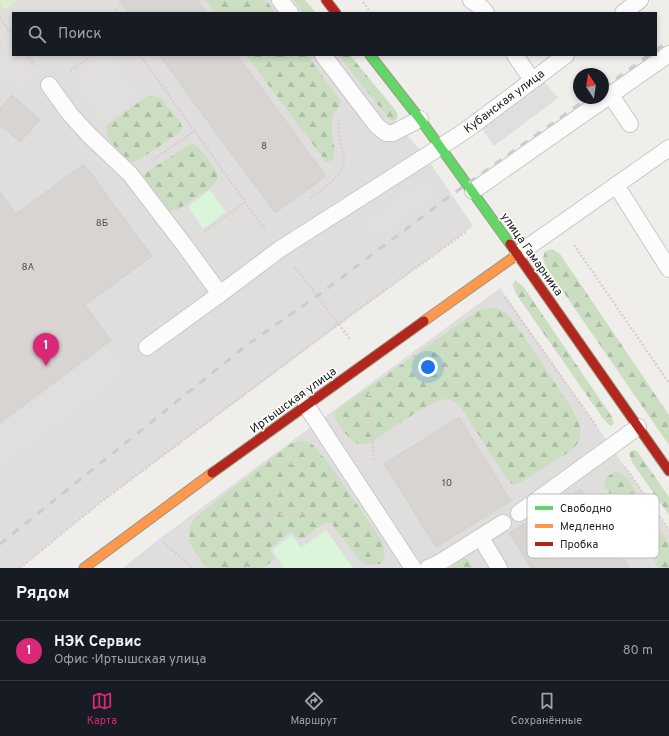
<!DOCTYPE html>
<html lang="ru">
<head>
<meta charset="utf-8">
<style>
  :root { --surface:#171b24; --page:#242831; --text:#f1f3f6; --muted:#9ea1a6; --line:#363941; --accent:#db2777 }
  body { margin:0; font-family:Overpass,sans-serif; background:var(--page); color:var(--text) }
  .compass { position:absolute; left:573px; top:68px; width:36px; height:36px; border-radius:50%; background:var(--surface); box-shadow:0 2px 6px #0003; rotate:347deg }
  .you { position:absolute; left:428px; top:367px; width:14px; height:14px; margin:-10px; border:3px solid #fff; border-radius:50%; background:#1a73e8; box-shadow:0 0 0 6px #1a73e833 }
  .badge { display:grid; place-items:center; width:26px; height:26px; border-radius:50%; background:var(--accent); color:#fff; font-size:13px; font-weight:700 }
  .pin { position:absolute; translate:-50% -33px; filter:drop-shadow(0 1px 2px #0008) }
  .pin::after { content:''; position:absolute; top:21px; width:14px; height:12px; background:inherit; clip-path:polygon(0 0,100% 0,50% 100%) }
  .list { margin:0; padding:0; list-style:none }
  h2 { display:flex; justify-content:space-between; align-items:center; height:52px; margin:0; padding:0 16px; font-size:17px }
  h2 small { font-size:13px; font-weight:400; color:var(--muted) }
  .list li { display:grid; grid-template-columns:26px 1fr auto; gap:12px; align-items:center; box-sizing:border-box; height:60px; padding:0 16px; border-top:1px solid var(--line) }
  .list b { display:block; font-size:15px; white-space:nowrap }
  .list p { margin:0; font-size:13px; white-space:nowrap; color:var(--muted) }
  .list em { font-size:13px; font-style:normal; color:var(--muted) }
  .icon { flex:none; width:22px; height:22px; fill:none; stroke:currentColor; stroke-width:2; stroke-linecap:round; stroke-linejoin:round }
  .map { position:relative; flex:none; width:669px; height:568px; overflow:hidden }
  .search { position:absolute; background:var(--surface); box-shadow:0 2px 6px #0003; left:12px; right:12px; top:12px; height:44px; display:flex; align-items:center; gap:10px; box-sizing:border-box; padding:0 14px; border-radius:0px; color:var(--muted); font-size:15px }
  .sheet { height:112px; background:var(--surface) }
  nav { display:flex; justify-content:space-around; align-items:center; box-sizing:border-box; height:56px; border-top:1px solid var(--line); background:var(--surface); font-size:11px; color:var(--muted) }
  nav a { display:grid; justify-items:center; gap:2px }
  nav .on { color:var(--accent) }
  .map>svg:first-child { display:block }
  .residential { fill:#dfdedc }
  .grass { fill:#ddeccb }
  .forest { fill:url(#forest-firs) }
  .park { fill:#daf5da }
  .parking { fill:#e0dfde }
  .building { fill:#d7d4d2; stroke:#d3d0cc }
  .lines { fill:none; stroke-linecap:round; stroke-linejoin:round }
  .lane-casing { stroke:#c9c8c7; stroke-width:18 }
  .fast-casing { stroke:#999a82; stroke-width:11 }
  .slow-casing { stroke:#999a82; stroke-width:11 }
  .jam-casing { stroke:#999a82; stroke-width:11 }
  .path { stroke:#dccecd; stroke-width:2.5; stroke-dasharray:2 2; stroke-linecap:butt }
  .lane { stroke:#fdfcfc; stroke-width:16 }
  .fast { stroke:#63d668; stroke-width:9 }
  .slow { stroke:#ff974d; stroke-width:9 }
  .jam { stroke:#b3261e; stroke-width:9 }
  .rail { stroke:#ccc; stroke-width:3; stroke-dasharray:8 8; stroke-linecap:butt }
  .labels { text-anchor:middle; stroke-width:3; stroke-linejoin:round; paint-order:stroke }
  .number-label { font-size:10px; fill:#4f4e4e }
  .street-label { font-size:12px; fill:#222; stroke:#fff }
  .key { fill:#fff; stroke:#bdbdbd; stroke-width:1 }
  .key-label { font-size:11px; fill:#222 }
</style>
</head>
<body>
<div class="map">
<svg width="669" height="568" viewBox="0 0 669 568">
  <defs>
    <pattern id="forest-firs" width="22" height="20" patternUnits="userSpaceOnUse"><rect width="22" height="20" fill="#cbdec1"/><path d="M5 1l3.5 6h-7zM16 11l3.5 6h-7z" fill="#aebea6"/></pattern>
  </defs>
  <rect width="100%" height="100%" fill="#f0eeeb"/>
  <!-- residential -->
  <g class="residential">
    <polygon points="0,0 292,0 303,13 13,13 13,55 339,55 426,157 473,226 97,505 20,568 0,568"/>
    <polygon points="500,288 669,530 669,568 123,568 159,539"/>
  </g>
  <!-- grass -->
  <polygon class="grass" points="0,0 19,0 4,10 0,3"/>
  <!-- forest -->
  <g class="forest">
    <polygon points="205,0 266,0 276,13 215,13"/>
    <polygon points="293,0 305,0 316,13 303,13"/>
    <path d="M246,55H307L340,100V105C338,109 334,113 333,116C329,127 336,145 334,158L329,162H326Z"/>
    <polygon points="338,55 350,55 397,112 398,117 395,120 390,120"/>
    <polygon points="154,96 161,98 181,123 182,128 179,133 137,161 131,163 127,162 109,139 106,129 108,124 146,97"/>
    <path d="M194,144C201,149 217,169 218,177C218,180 215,183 213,186L177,210L169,212L145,182L144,176L148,171L189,145Z"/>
    <polygon points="552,249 560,254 669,415 669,445 546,267 543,258 545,251"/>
    <polygon points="515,280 523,286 612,417 614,424 610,426 602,417 516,294 513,285"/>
    <path d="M497,308L506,313L512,319L571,407C580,424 587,436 571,451L519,483L512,484L507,479L460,406C456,402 451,399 446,399C429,401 386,433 370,443C365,445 362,445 357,443C350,441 336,423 335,416C335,415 336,411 336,410L476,312L482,309Z"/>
    <polygon points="298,441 309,442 313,445 330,465 382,541 385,557 381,564 367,565 359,560 331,523 324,523 302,539 298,538 293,533 289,533 270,548 270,550 275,559 263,568 208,568 194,552 190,543 189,531 193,520 213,503 292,443"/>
    <polygon points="632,450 637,451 669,497 669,515 632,462 629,454"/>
    <polygon points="615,472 621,473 626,477 669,544 669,568 659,568 607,490 604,482 608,476"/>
    <polygon points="462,557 468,560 473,568 452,568 452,563"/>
  </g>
  <!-- park -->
  <g class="park">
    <polygon points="210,190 226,212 203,229 188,207"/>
    <polygon points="326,530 353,568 284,568 272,550 292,535 301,548"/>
  </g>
  <!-- parking -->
  <g class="parking">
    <polygon points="0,31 13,48 13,55 18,55 34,77 16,90 0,75"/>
    <polygon points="104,55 110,55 139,97 102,123 71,79"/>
    <polygon points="545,82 558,98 494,146 482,129"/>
    <polygon points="426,178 438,194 374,241 362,224"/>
    <polygon points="107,346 127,372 0,468 0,427"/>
  </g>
  <!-- building -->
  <g class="building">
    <polygon points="119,0 197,0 207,13 128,13"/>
    <polygon points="159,55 237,55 326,176 275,213"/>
    <polygon points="12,95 40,120 20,142 0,125 0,108"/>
    <polygon points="84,164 152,256 85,305 111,340 0,423 0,192 16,214"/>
    <polygon points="459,417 511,501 436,547 384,464"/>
    <polygon points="581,489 629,568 531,568 509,533"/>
  </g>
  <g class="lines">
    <!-- lane casing -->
    <g class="lane-casing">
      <g id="lane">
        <polyline points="280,0 290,13"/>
        <polyline points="471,0 482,8 486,13"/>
        <polyline points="623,13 640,0"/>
        <polyline points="323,55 377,126 386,133 393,133 420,119"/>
        <polyline points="515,55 532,80"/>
        <polyline points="49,85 70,114 88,134 130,174 185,246 220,294 280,249 465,131 566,55"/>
        <polyline points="610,94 630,124"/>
        <polyline points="616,185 669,269"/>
        <polyline points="473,191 669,54"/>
        <polyline points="518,254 669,148"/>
        <polyline points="147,347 220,294"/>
        <polyline points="306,405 413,568"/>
        <polyline points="519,513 638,427"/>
        <polyline points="481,538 499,568"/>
        <polyline points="428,568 439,563 503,523"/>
      </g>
    </g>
    <!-- fast casing -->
    <g class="fast-casing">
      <polyline id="fast" points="370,55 420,119 510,244"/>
    </g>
    <!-- slow casing -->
    <g class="slow-casing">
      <g id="slow">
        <polyline points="424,321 518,254"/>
        <polyline points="84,568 212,473"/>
      </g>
    </g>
    <!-- jam casing -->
    <g class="jam-casing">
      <g id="jam">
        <polyline points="326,0 336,13"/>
        <polyline points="510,244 669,471"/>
        <polyline points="212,473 424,321"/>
      </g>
    </g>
    <!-- path -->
    <g class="path">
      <polyline points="363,2 371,13"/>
      <polyline points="114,13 125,0"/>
      <polyline points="0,18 13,36"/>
      <polyline points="27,55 35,66"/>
      <polyline points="140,55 266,231"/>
      <polyline points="70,71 93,55"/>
      <polyline points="151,161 195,131"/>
      <path d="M310,198C322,189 344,177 344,159C344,154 342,149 341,144C339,135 337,128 340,119"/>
      <polyline points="205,231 245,202"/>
      <polyline points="574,245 669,383"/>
      <polyline points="295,267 350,339"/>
      <polyline points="505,297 597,427"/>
      <polyline points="369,394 374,461"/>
      <polyline points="625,467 669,530"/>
      <polyline points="222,500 256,512 286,515 347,511"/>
      <polyline points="163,542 193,568"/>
      <polyline points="20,568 97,505 338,324 467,231"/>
      <polyline points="247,568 299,445"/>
    </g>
    <!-- lane -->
    <use href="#lane" class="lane"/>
    <!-- fast -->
    <use href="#fast" class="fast"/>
    <!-- slow -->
    <use href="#slow" class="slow"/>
    <!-- jam -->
    <use href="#jam" class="jam"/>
    <!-- rail -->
    <g class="rail">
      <polyline points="656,50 669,41"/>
      <polyline points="603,88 649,55"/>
      <polyline points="0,544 247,345 317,296 450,196 588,98"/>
    </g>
  </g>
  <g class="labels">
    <!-- number labels -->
    <g class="number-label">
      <text x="264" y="149">8</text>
      <text x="102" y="226">8Б</text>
      <text x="28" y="270">8А</text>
      <text x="447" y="486">10</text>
    </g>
    <!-- street labels -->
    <g class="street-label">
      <text transform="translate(504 101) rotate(-37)" y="4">Кубанская улица</text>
      <text transform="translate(532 254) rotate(55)" y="4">улица Гамарника</text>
      <text transform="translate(293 400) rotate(-36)" y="4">Иртышская улица</text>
    </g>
  </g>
  <!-- legend -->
  <rect x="527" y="494" width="132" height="64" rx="6" class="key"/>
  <rect x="535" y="506" width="18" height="4" fill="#63d668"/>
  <rect x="535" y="524" width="18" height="4" fill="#ff974d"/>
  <rect x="535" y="542" width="18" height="4" fill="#b3261e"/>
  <g class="key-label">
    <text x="560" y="512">Свободно</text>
    <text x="560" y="530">Медленно</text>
    <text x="560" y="548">Пробка</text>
  </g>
</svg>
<svg class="compass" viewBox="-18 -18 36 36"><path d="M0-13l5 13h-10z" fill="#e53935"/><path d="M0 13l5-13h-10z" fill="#9ea1a6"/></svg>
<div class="you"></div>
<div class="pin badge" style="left:46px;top:366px">1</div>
<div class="search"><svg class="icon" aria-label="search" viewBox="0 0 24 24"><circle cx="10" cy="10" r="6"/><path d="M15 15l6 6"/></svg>Поиск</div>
</div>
<section class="sheet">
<h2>Рядом<small></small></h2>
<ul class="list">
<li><span class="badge">1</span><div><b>НЭК Сервис</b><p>Офис · Иртышская улица</p></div><em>80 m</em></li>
</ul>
</section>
<nav>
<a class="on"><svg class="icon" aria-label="map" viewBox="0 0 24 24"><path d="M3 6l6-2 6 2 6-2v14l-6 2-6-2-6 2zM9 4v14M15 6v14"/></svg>Карта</a>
<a><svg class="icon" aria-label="directions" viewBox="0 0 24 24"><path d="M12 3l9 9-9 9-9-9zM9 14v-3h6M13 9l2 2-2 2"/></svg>Маршрут</a>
<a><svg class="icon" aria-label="saved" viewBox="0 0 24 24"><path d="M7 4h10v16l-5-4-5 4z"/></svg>Сохранённые</a>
</nav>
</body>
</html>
